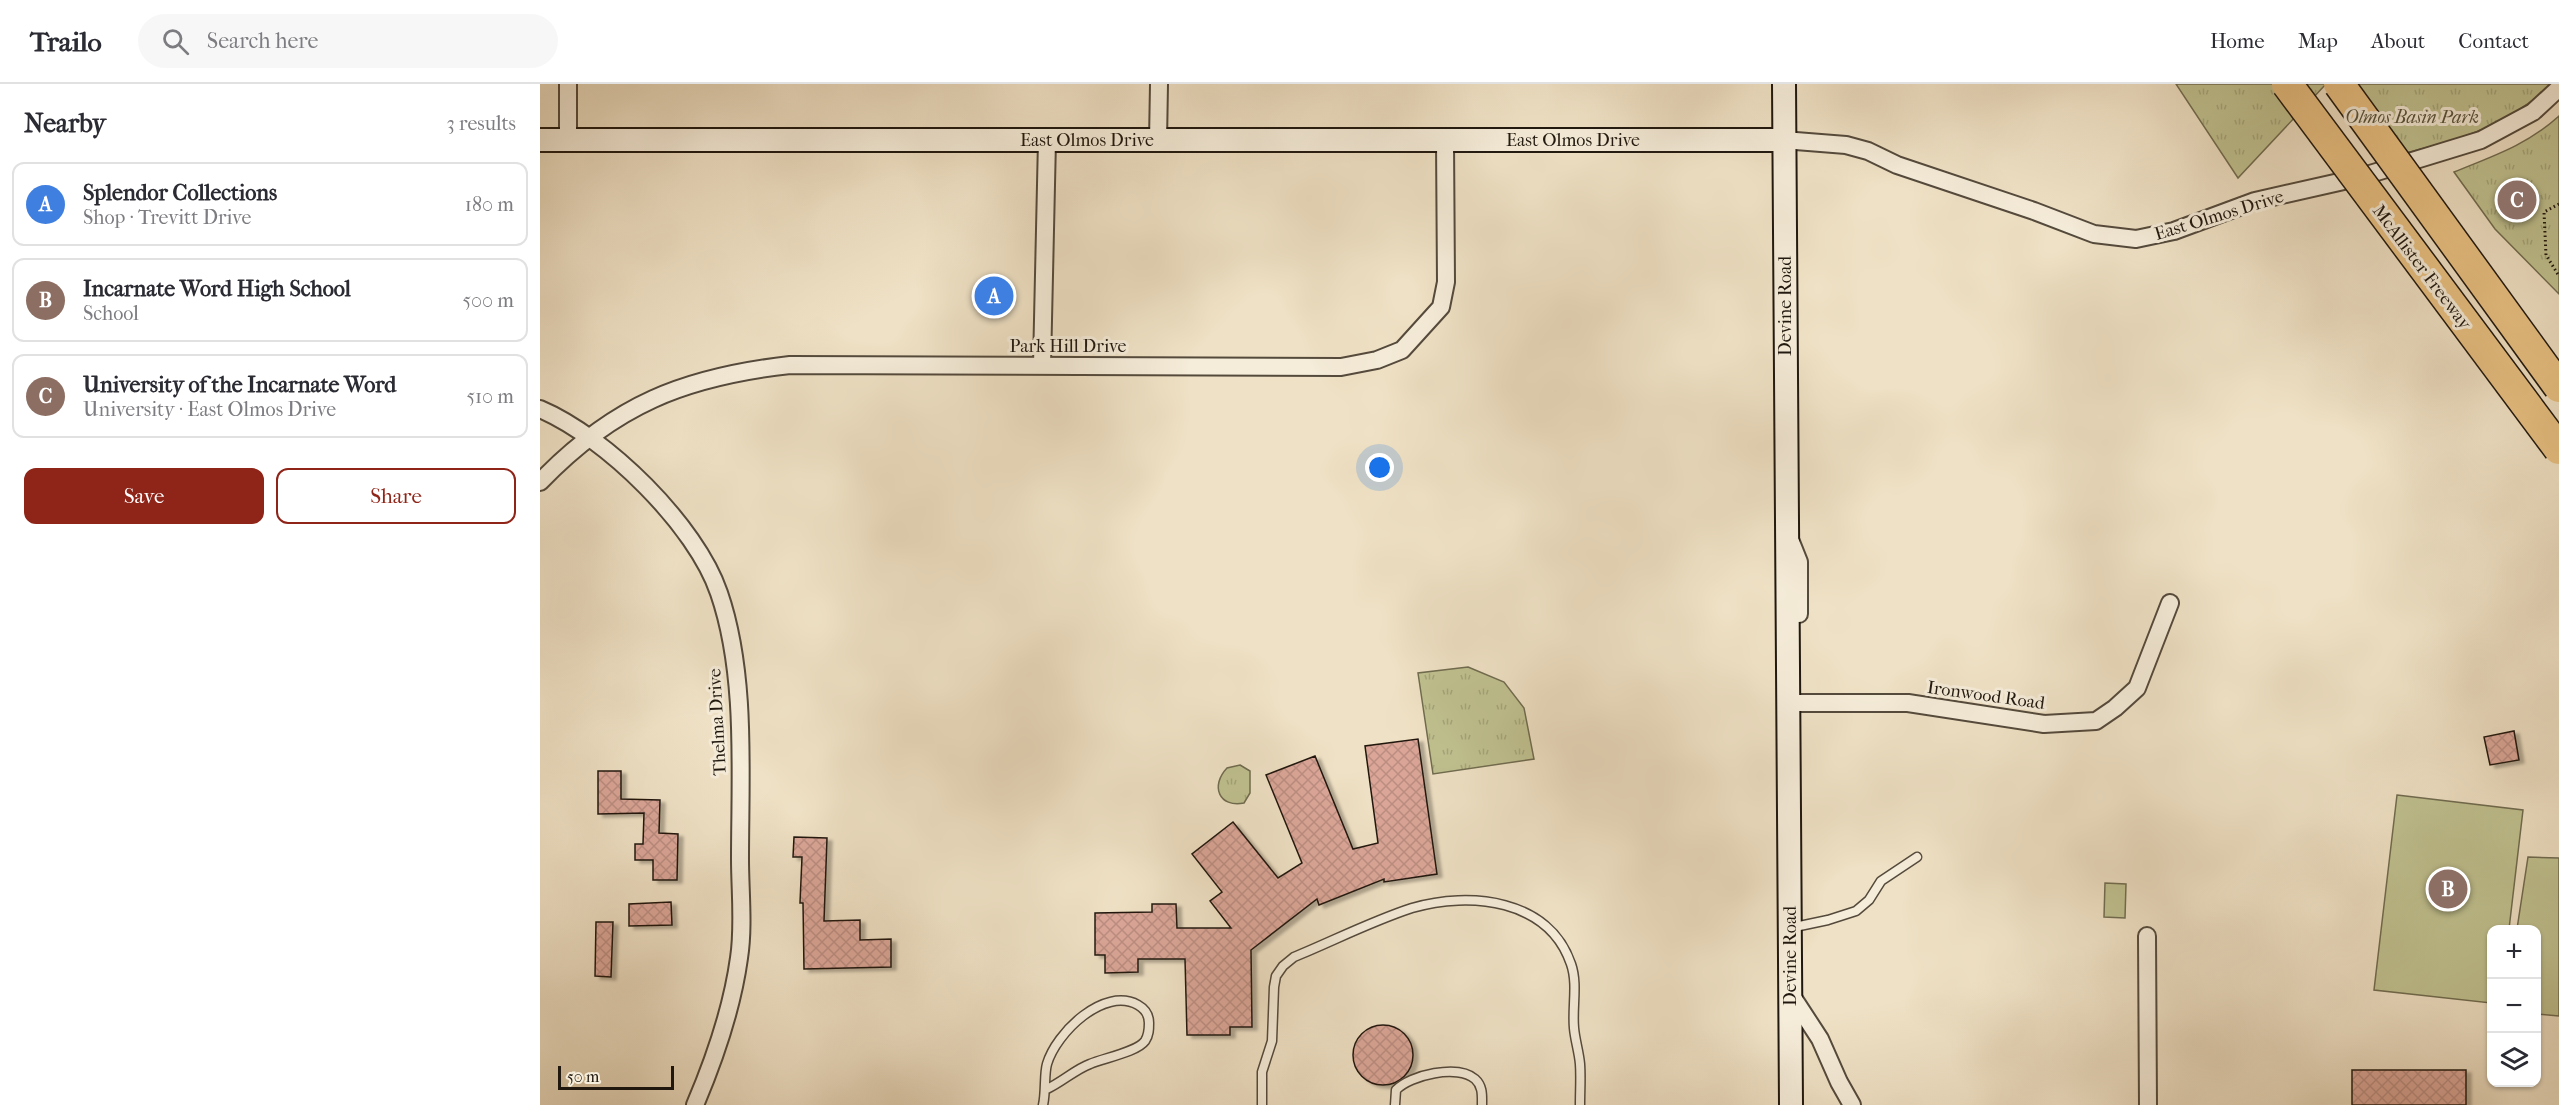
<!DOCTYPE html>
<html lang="en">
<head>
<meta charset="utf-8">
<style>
  :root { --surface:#fff; --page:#f7f7f7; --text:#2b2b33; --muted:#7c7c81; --line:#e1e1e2; --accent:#8f2418 }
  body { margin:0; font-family:"IM FELL French Canon",serif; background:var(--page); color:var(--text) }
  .controls { position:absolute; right:18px; bottom:18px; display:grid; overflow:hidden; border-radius:12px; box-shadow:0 2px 4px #0004 }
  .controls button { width:54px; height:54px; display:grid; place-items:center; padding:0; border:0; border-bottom:2px solid var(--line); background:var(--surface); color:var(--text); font:30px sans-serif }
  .scale { position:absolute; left:18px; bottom:15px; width:116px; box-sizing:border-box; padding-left:6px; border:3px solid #20180f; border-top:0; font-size:16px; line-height:21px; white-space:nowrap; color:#20180f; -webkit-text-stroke:4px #f5ecd9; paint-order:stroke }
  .you { position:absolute; left:840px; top:384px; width:21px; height:21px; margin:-15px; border:4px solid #fff; border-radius:50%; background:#1a73e8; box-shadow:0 0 0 9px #1a73e833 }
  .badge { display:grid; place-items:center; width:39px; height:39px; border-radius:50%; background:var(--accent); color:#fff; font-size:20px; font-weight:700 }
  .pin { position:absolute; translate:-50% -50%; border:3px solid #fff; box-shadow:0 2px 6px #0006 }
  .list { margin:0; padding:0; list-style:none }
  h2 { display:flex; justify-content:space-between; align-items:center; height:78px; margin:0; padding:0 24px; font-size:26px }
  h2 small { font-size:20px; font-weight:400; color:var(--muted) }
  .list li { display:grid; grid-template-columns:39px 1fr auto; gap:18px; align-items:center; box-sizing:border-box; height:84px; margin:0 12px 12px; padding:0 12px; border:2px solid var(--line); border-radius:12px }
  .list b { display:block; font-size:22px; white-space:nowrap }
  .list p { margin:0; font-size:20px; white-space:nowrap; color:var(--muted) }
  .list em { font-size:20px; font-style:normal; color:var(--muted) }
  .actions { display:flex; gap:12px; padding:18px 24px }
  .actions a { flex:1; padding:14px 0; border:2px solid var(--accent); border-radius:12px; text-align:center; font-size:21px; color:var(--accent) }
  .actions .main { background:var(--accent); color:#fff }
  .icon { flex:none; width:33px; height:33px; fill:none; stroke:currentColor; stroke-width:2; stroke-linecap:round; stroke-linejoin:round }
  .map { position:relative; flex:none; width:2019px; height:1021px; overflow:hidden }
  header { display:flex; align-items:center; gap:36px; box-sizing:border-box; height:84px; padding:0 30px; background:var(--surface); border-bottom:2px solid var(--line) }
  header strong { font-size:28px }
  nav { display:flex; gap:33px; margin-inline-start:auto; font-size:21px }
  .search { width:420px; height:54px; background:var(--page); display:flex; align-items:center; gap:15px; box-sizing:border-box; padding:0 21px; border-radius:33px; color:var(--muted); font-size:22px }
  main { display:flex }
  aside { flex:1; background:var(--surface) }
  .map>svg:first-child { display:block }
  .grass { fill:#c0c190; stroke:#706c50; stroke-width:1.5 }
  .park { fill:url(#park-tufts); stroke:#706c50; stroke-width:1.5 }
  .building { fill:url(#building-cross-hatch); stroke:#20180f; stroke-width:1.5; filter:url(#shadow) }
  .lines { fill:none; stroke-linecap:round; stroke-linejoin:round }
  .lane-casing { stroke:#544a3c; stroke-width:11 }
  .street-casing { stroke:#544a3c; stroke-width:20 }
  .secondary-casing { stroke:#20180f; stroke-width:26 }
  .path { stroke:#20180f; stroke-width:3; stroke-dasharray:1.5 3; stroke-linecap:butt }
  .lane { stroke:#f5ecd9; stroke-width:8 }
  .street { stroke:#f5ecd9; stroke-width:16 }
  .secondary { stroke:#f5ecd9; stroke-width:22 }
  .highway-bridge-casing { stroke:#20180f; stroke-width:33; stroke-linecap:butt }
  .highway-bridge { stroke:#e8c082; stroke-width:30 }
  .labels { text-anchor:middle; stroke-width:6; stroke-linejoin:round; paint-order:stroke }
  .park-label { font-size:18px; font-style:italic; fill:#58533c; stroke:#f5ecd9 }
  .street-label { font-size:18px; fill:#20180f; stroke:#f5ecd9 }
</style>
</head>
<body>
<header>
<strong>Trailo</strong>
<div class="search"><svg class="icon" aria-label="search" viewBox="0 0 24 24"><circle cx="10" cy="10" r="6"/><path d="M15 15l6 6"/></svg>Search here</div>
<nav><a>Home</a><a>Map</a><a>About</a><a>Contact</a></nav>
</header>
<main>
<aside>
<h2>Nearby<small>3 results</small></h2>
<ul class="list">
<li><span class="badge" style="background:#3f7fe0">A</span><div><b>Splendor Collections</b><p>Shop · Trevitt Drive</p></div><em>180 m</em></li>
<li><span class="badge" style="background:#8d6e63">B</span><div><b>Incarnate Word High School</b><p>School</p></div><em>500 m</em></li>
<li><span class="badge" style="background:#8d6e63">C</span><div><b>University of the Incarnate Word</b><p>University · East Olmos Drive</p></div><em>510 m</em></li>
</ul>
<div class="actions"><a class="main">Save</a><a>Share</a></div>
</aside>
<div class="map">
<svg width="2019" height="1021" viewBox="0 0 2019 1021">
  <defs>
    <pattern id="park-tufts" width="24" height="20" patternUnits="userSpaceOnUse" patternTransform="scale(1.5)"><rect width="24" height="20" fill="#c0c190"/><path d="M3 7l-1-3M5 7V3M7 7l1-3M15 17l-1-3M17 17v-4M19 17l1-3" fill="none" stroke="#a5a57b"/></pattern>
    <pattern id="building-cross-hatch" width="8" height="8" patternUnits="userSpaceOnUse" patternTransform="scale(1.5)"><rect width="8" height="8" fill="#dba698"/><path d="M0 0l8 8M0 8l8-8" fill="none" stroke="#bc8e82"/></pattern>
    <filter id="shadow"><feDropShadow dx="5" dy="3" stdDeviation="1.5" flood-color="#0004"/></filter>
  </defs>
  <rect width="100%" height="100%" fill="#efe1c5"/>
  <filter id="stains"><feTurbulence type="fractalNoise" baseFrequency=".00333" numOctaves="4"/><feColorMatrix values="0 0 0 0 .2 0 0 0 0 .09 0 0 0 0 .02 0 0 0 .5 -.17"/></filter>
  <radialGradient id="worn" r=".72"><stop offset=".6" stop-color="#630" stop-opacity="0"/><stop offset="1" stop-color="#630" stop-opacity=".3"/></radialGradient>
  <!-- grass -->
  <g class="grass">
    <polygon points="1857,711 1983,726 1969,845 1952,846 1951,919 1834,906"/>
    <polygon points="1988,773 2019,774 2019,932 1997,930 1996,846 1977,845"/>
    <polygon points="1565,799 1586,800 1585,834 1564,833"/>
  </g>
  <!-- park -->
  <g class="park">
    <polygon points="1636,0 1786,0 1698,94"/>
    <path d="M1807,0H2012C1961,46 1922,54 1859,71Z"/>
    <path d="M2019,32V210L1955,145L1914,88C1953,72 1987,61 2019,32Z"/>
    <polygon points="928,583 964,598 984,624 994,675 893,690 878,589"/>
    <path d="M700,681L710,687V709L704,719C679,724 670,702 687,684Z"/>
  </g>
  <!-- building -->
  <g class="building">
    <polygon points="1974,647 1979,676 1950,681 1944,653"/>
    <polygon points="878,655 897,790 844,798 844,795 779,821 777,815 711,866 712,943 690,943 690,951 647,951 645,875 598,875 598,888 565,889 565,871 555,871 555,829 612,828 612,820 636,820 637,844 691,844 670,817 682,808 652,770 693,738 738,794 762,779 726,691 775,672 813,765 838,759 825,662"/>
    <polygon points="58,687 81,687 81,715 120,716 119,749 138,750 137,796 113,796 113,776 95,776 95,760 103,760 104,729 58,730"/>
    <polygon points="254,753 287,754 284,837 320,836 320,856 351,855 351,883 264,885 263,819 260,819 262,773 253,773"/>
    <polygon points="131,818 132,841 89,842 89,820"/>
    <polygon points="56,838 73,838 71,893 55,892"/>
    <circle cx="843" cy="971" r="30"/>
    <rect x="1812" y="986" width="114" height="35"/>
  </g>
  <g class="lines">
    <!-- lane casing -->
    <g class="lane-casing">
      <g id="lane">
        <polyline points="1250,844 1288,836 1316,827 1329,816 1341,797 1377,773"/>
        <path d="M503,1021C506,1008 504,990 507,980C516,949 564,902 598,921C605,925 609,930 609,939C609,945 609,951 605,957C597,968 564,974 550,980C536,985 522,998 507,1005"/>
        <path d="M722,1021V988L732,957L734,903L736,892L743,882L754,873C793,857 832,837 872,824C930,807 1009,815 1031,880C1038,900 1032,923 1034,944C1035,956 1039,968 1040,980C1041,993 1040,1007 1040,1021"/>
        <path d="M855,1021L856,1006C870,991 918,980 935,995C943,1002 942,1012 942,1021"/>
      </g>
    </g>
    <!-- street casing -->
    <g class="street-casing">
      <g id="street">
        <polyline points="28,56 28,0"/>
        <polyline points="1243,56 1306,61 1328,67 1357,81 1494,127 1554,150 1596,155 1634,147 1715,117 1817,94 1941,56 1993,28 2019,4"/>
        <polyline points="618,57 619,0"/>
        <polyline points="502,281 507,56"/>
        <path d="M0,325C66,353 156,441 179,509C207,590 200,690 200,775C200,807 204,842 199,874C192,925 175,974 155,1021"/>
        <path d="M0,398C74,321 144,293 250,281L801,283L837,276L862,266L901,223L906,198L905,57"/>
        <polyline points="1251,458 1259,478 1259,530"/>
        <polyline points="1259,619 1368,619 1504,640 1556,637 1575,624 1597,604 1630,519"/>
        <polyline points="1607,852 1608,1021"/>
        <polyline points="1250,909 1280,955 1299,998 1312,1021"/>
      </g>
    </g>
    <!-- secondary casing -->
    <g class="secondary-casing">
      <g id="secondary">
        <polyline points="1244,0 1251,1021"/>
        <polyline points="0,56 1243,56"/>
      </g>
    </g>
    <!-- path -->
    <polyline class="path" points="2019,120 2004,128 2006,171 2019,192"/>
    <!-- lane -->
    <use href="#lane" class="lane"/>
    <!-- street -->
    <use href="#street" class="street"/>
    <!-- secondary -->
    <use href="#secondary" class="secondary"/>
    <!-- highway-bridge casing -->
    <g class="highway-bridge-casing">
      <g id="highway-bridge">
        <polyline points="1747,0 2019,365"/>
        <polyline points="1799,0 2019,303"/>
      </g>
    </g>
    <!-- highway-bridge -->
    <use href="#highway-bridge" class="highway-bridge"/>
  </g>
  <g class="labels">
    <!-- park labels -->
    <g class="park-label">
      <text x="1872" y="39">Olmos Basin Park</text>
    </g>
    <!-- street labels -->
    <g class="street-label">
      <text x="547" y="62">East Olmos Drive</text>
      <text x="1033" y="62">East Olmos Drive</text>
      <text transform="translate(1679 131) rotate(-17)" y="6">East Olmos Drive</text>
      <text transform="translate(1882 183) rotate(53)" y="6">McAllister Freeway</text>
      <text transform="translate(1245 222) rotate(-90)" y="6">Devine Road</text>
      <text x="528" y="268">Park Hill Drive</text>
      <text transform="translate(1446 611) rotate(8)" y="6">Ironwood Road</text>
      <text transform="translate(177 638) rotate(-93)" y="6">Thelma Drive</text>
      <text transform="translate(1250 872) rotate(-90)" y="6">Devine Road</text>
    </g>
  </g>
  <rect width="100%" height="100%" filter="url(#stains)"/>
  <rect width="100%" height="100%" fill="url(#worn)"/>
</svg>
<div class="controls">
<button>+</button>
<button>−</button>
<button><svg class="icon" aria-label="layers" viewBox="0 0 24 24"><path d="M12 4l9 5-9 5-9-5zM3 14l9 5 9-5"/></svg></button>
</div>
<div class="scale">50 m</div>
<div class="you"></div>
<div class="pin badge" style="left:454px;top:212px;background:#3f7fe0">A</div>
<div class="pin badge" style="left:1908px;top:805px;background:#8d6e63">B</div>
<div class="pin badge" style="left:1977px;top:116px;background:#8d6e63">C</div>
</div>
</main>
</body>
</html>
